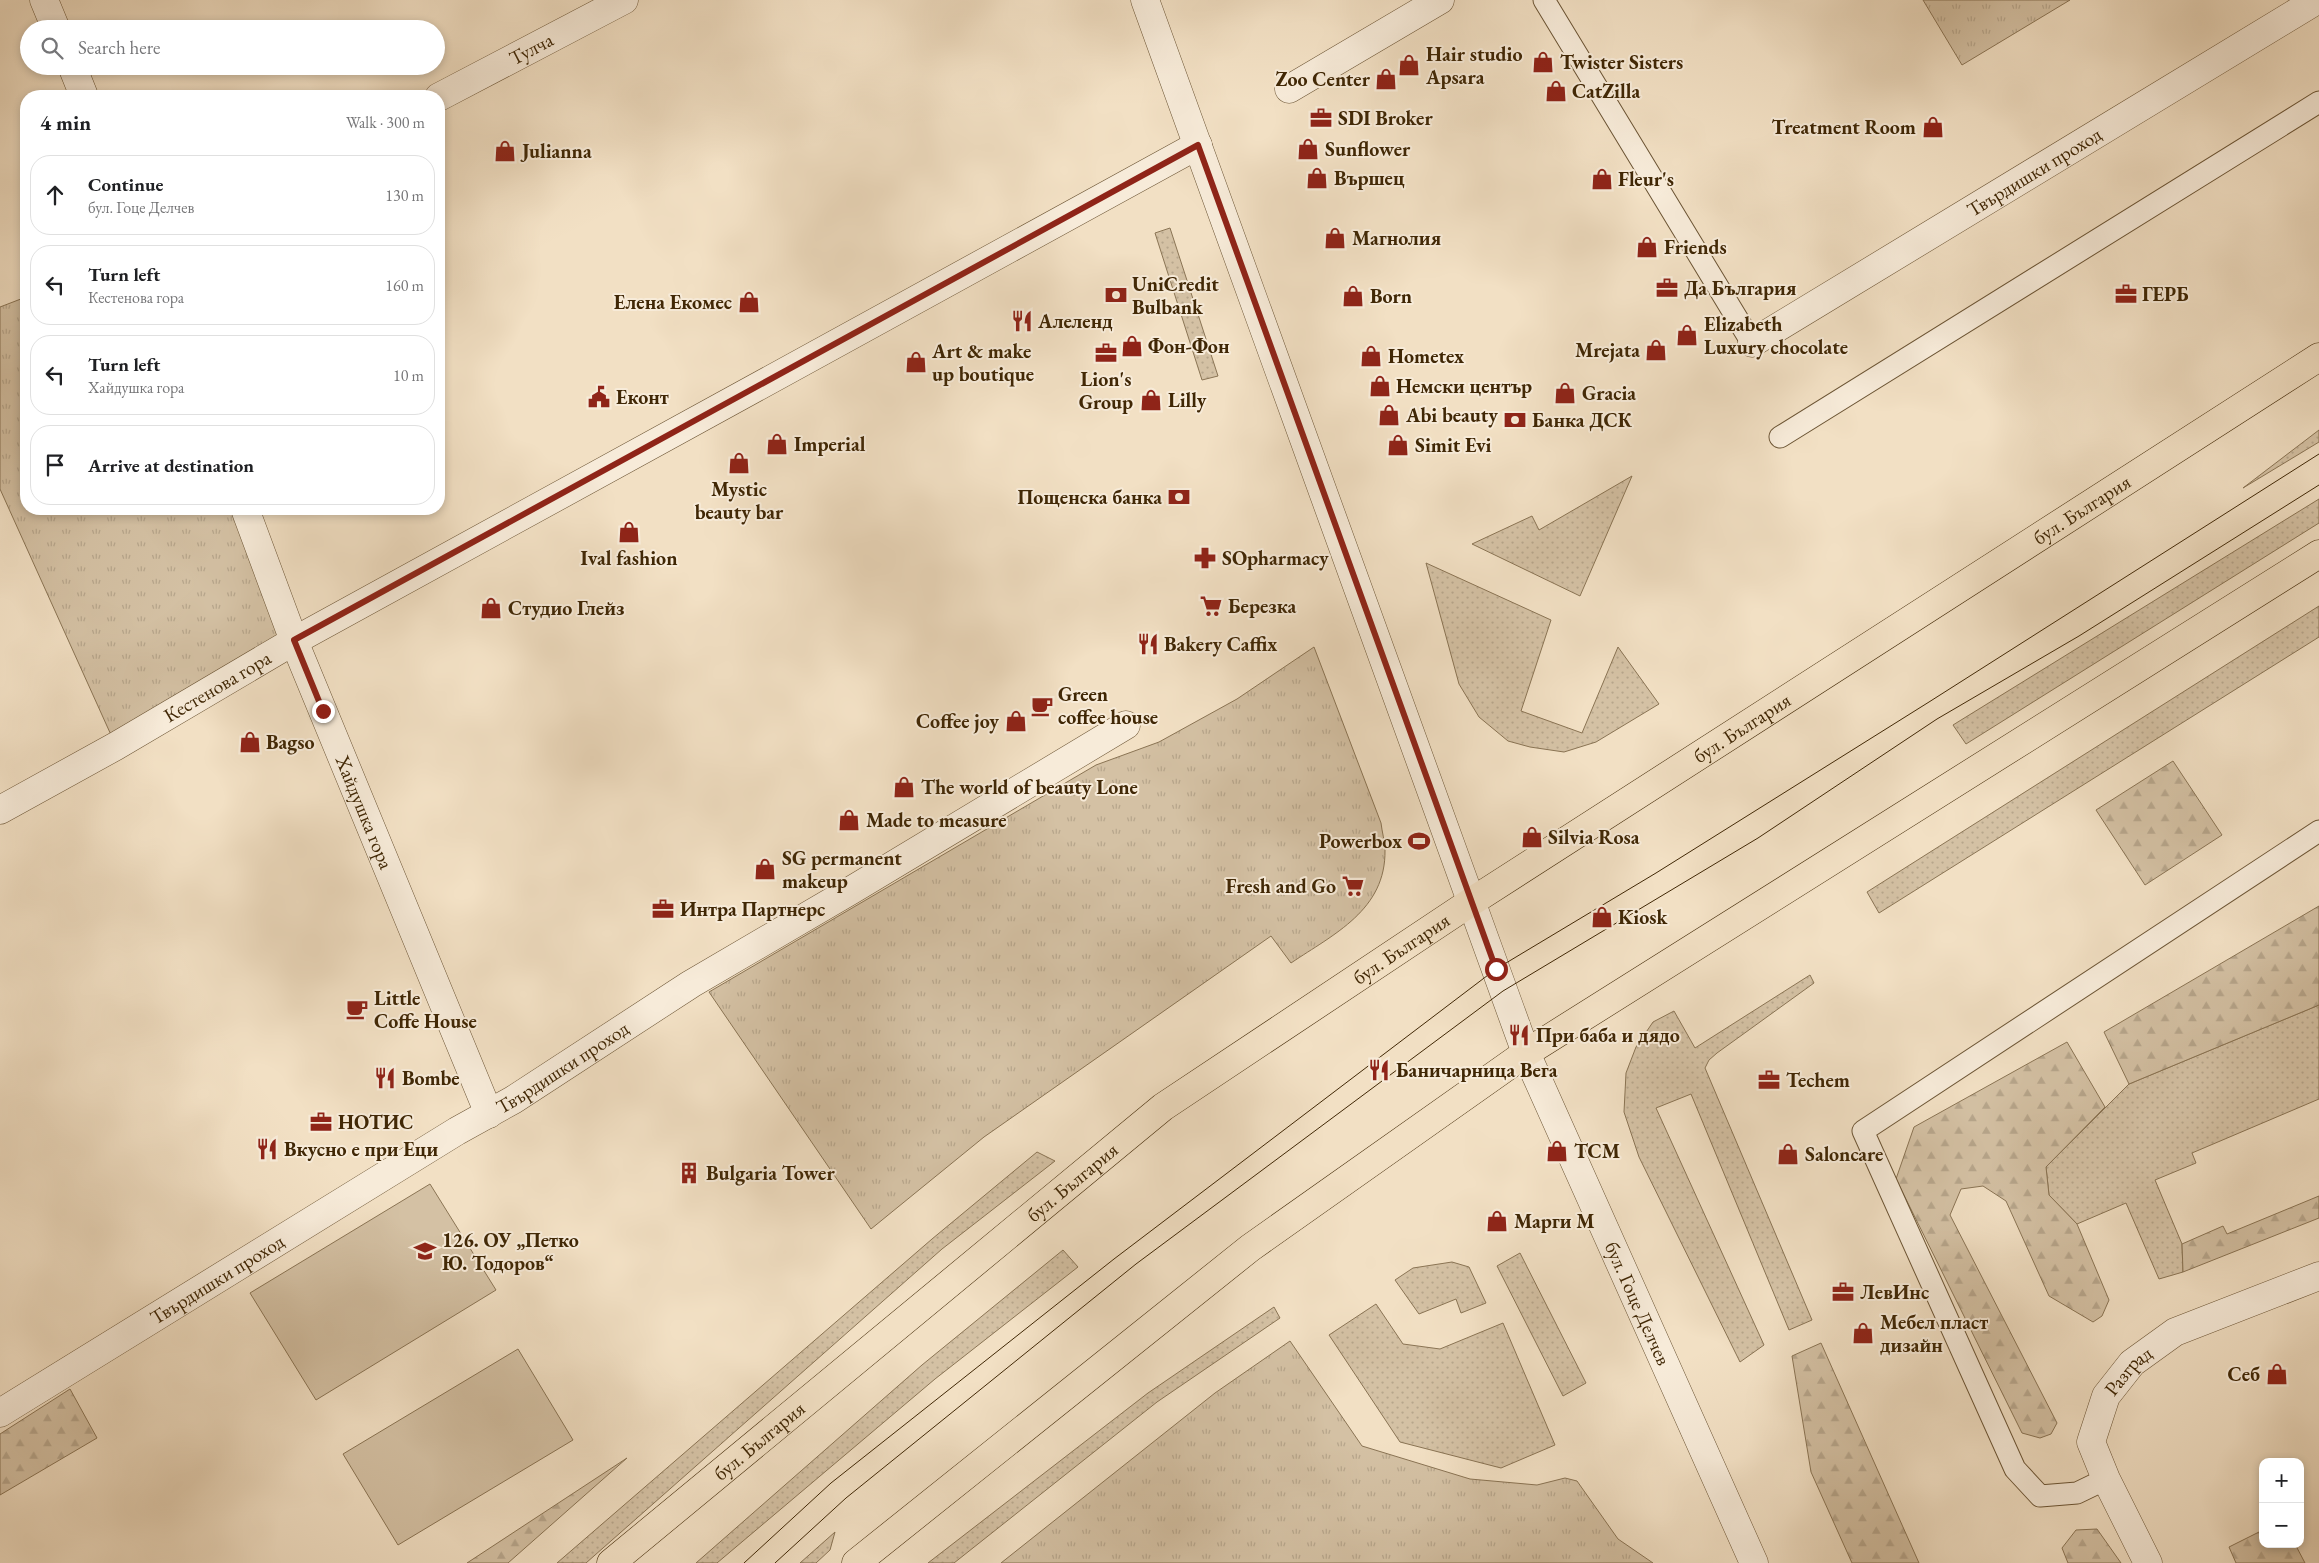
<!DOCTYPE html>
<html lang="en">
<head>
<meta charset="utf-8">
<style>
  :root { --surface:#fff; --page:#f6f6f6; --text:#202124; --muted:#757577; --line:#e0e0e0 }
  body { margin:0; font-family:"EB Garamond",serif; background:var(--page); color:var(--text) }
  .controls { position:absolute; right:15px; bottom:15px; display:grid; overflow:hidden; border-radius:10px; box-shadow:0 2px 8px #0003 }
  .controls button { width:45px; height:45px; display:grid; place-items:center; padding:0; border:0; border-bottom:1px solid var(--line); background:var(--surface); color:var(--text); font:25px sans-serif }
  .stop { position:absolute; width:15px; height:15px; margin:-11px; border:4px solid #8f2418; border-radius:50%; background:#fff }
  .stop.end { background:#8f2418; border-color:#fff; box-shadow:0 1px 5px #0008 }
  .list { margin:0; padding:0; list-style:none }
  h2 { display:flex; justify-content:space-between; align-items:center; height:65px; margin:0; padding:0 20px; font-size:21px }
  h2 small { font-size:16px; font-weight:400; color:var(--muted) }
  .list li { display:grid; grid-template-columns:32px 1fr auto; gap:15px; align-items:center; box-sizing:border-box; height:80px; margin:0 10px 10px; padding:0 10px; border:1px solid var(--line); border-radius:20px }
  .list b { display:block; font-size:19px; white-space:nowrap }
  .list p { margin:0; font-size:16px; white-space:nowrap; color:var(--muted) }
  .list em { font-size:16px; font-style:normal; color:var(--muted) }
  .icon { flex:none; width:28px; height:28px; fill:none; stroke:currentColor; stroke-width:2; stroke-linecap:round; stroke-linejoin:round }
  .map { position:relative; flex:none; width:2319px; height:1563px; overflow:hidden }
  .search { position:absolute; background:var(--surface); box-shadow:0 2px 8px #0003; left:20px; top:20px; width:425px; height:55px; display:flex; align-items:center; gap:12px; box-sizing:border-box; padding:0 18px; border-radius:28px; color:var(--muted); font-size:19px }
  .panel { position:absolute; background:var(--surface); box-shadow:0 2px 8px #0003; left:20px; top:90px; width:425px; height:425px; border-radius:20px }
  .map>svg:first-child { display:block }
  .grass { fill:url(#grass-dots); stroke:#8a7454 }
  .forest { fill:url(#forest-firs); stroke:#8a7454 }
  .park { fill:url(#park-tufts); stroke:#8a7454 }
  .pitch { fill:#d4c1a4; stroke:#8a7454 }
  .lines { fill:none; stroke-linecap:round; stroke-linejoin:round }
  .service-casing { stroke:#6c5535; stroke-width:23 }
  .minor-casing { stroke:#6c5535; stroke-width:29 }
  .tertiary-casing { stroke:#6c5535; stroke-width:29 }
  .primary-casing { stroke:#402705; stroke-width:29 }
  .service { stroke:#f7ebd9; stroke-width:21 }
  .minor { stroke:#f7ebd9; stroke-width:28 }
  .tertiary { stroke:#f7ebd9; stroke-width:28 }
  .primary { stroke:#f2e0c4; stroke-width:28 }
  .tram { stroke:#402705; stroke-width:1 }
  .route { stroke:#8f2418; stroke-width:6 }
  .labels { text-anchor:middle; stroke-width:4; stroke-linejoin:round; paint-order:stroke }
  .street-label { font-size:20px; fill:#402705; stroke:#f7ebd9 }
  .poi-label { font-size:20px; font-weight:bold; fill:#402705; stroke:#f7ebd9; text-anchor:start }
</style>
</head>
<body>
<div class="map">
<svg width="2319" height="1563" viewBox="0 0 2319 1563">
  <defs>
    <pattern id="grass-dots" width="8" height="8" patternUnits="userSpaceOnUse" patternTransform="scale(1.25)"><rect width="8" height="8" fill="#d4c1a4"/><path d="M2 2h.1M6 6h.1" fill="none" stroke="#b7a68c" stroke-width="1.8" stroke-linecap="round"/></pattern>
    <pattern id="forest-firs" width="22" height="20" patternUnits="userSpaceOnUse" patternTransform="scale(1.25)"><rect width="22" height="20" fill="#d4c1a4"/><path d="M5 1l3.5 6h-7zM16 11l3.5 6h-7z" fill="#b7a68c"/></pattern>
    <pattern id="park-tufts" width="24" height="20" patternUnits="userSpaceOnUse" patternTransform="scale(1.25)"><rect width="24" height="20" fill="#d4c1a4"/><path d="M3 7l-1-3M5 7V3M7 7l1-3M15 17l-1-3M17 17v-4M19 17l1-3" fill="none" stroke="#b7a68c"/></pattern>
  </defs>
  <rect width="100%" height="100%" fill="#f2e0c4"/>
  <filter id="stains"><feTurbulence type="fractalNoise" baseFrequency=".004" numOctaves="4"/><feColorMatrix values="0 0 0 0 .2 0 0 0 0 .09 0 0 0 0 .02 0 0 0 .5 -.17"/></filter>
  <radialGradient id="worn" r=".72"><stop offset=".6" stop-color="#630" stop-opacity="0"/><stop offset="1" stop-color="#630" stop-opacity=".3"/></radialGradient>
  <!-- grass -->
  <g class="grass">
    <polygon points="1170,228 1218,376 1202,380 1155,233"/>
    <polygon points="2319,430 2319,442 2243,488"/>
    <polygon points="1632,476 1580,596 1472,544 1532,516 1539,530"/>
    <polygon points="2319,499 2319,523 1966,744 1953,725"/>
    <polygon points="1426,563 1551,620 1521,711 1582,733 1618,647 1659,704 1596,742 1564,752 1530,747 1508,741 1479,717 1459,684"/>
    <polygon points="2319,606 2319,637 1879,913 1867,892"/>
    <polygon points="1810,975 1814,983 1717,1053 1709,1060 1705,1068 1812,1320 1789,1330 1691,1094 1656,1108 1764,1345 1740,1362 1639,1157 1624,1112 1626,1073 1636,1047 1653,1022 1674,1011 1695,1048"/>
    <polygon points="2319,1005 2319,1099 2192,1153 2196,1163 2155,1180 2182,1244 2183,1272 2159,1279 2126,1203 2077,1224 2049,1195 2046,1167 2129,1084"/>
    <polygon points="1037,1152 1055,1161 942,1249 586,1563 557,1563 932,1239"/>
    <polygon points="1063,1250 1078,1267 935,1379 717,1563 696,1563 922,1365"/>
    <polygon points="1520,1253 1586,1383 1563,1396 1497,1266"/>
    <polygon points="1452,1262 1469,1267 1486,1303 1461,1313 1456,1299 1419,1314 1395,1280 1413,1268"/>
    <polygon points="1376,1304 1403,1344 1440,1349 1503,1323 1555,1445 1501,1468 1400,1442 1329,1335"/>
    <polygon points="1274,1307 1280,1318 1157,1402 954,1563 928,1563 1148,1393"/>
    <polygon points="835,1532 830,1550 816,1563 800,1563"/>
  </g>
  <!-- forest -->
  <g class="forest">
    <polygon points="2173,761 2222,835 2145,885 2096,810"/>
    <polygon points="2319,906 2319,1005 2129,1084 2104,1032"/>
    <polygon points="2067,1042 2105,1107 2046,1167 2049,1195 2077,1224 2109,1300 2102,1316 2093,1322 2049,1296 2006,1201 1983,1186 1961,1189 1950,1215 2057,1423 2051,1434 2040,1438 2022,1433 1896,1179 1914,1127"/>
    <polygon points="2319,1196 2319,1218 2183,1272 2182,1244 2223,1226 2227,1234"/>
    <polygon points="1821,1343 1919,1563 1852,1563 1811,1472 1792,1356"/>
    <polygon points="70,1389 97,1438 0,1495 0,1434"/>
    <polygon points="627,1458 508,1563 467,1563"/>
    <polygon points="2097,1529 2121,1563 2068,1563 2062,1548 2076,1530"/>
    <polygon points="2263,1530 2263,1544 2295,1544 2305,1563 2236,1563 2229,1547"/>
  </g>
  <!-- park -->
  <g class="park">
    <polygon points="1923,0 2070,0 1962,65"/>
    <polygon points="26,297 26,509 245,509 294,641 116,746 0,489 0,307"/>
    <path d="M1314,647L1381,823C1382,832 1385,842 1385,850C1386,910 1334,934 1291,963L1271,936L984,1137L871,1229L709,992L1096,765L1159,742L1237,699Z"/>
    <polygon points="1290,1341 1362,1446 1470,1479 1537,1485 1565,1478 1577,1481 1618,1539 1653,1563 1001,1563 1215,1393"/>
  </g>
  <!-- pitch -->
  <g class="pitch">
    <polygon points="430,1184 496,1290 316,1400 250,1293"/>
    <polygon points="518,1349 573,1440 398,1545 343,1454"/>
  </g>
  <g class="lines">
    <!-- service casing -->
    <g class="service-casing">
      <g id="service">
        <polyline points="1544,0 1752,343"/>
        <polyline points="1780,437 2319,102"/>
        <polyline points="2106,1479 2077,1493 2040,1496 2015,1469 1863,1131 2319,831"/>
      </g>
    </g>
    <!-- minor casing -->
    <g class="minor-casing">
      <g id="minor">
        <polyline points="44,0 56,29"/>
        <polyline points="72,66 84,96"/>
        <polyline points="1289,89 1440,0"/>
        <path id="s1" d="M439,97L624,0"/>
        <path id="s2" d="M1752,343L2317,0"/>
        <path id="s3" d="M245,509L294,641L489,1114"/>
        <path id="s4" d="M0,810L116,746L294,641L1198,145"/>
        <path id="s5" d="M0,1413L457,1131L513,1100L691,984L850,891L1126,725"/>
        <path id="s6" d="M2148,1563L2106,1479L2091,1442L2106,1396L2132,1363L2175,1332L2319,1276"/>
      </g>
    </g>
    <!-- tertiary casing -->
    <g class="tertiary-casing">
      <g id="tertiary">
        <path id="s7" d="M1145,0L1526,1053L1754,1563"/>
      </g>
    </g>
    <!-- primary casing -->
    <g class="primary-casing">
      <g id="primary">
        <path id="s8" d="M611,1563L1163,1107L1471,902L2319,357"/>
        <polyline points="856,1563 1250,1248 1526,1053 2319,554"/>
      </g>
    </g>
    <!-- service -->
    <use href="#service" class="service"/>
    <!-- minor -->
    <use href="#minor" class="minor"/>
    <!-- tertiary -->
    <use href="#tertiary" class="tertiary"/>
    <!-- primary -->
    <use href="#primary" class="primary"/>
    <!-- tram -->
    <g class="tram">
      <polyline points="744,1563 831,1483 1114,1259 1496,969 1656,873 1929,702 2319,454"/>
      <polyline points="775,1563 846,1498 1136,1264 1503,991 1758,838 1937,719 2079,636 2319,485"/>
    </g>
  </g>
  <g class="lines">
    <!-- route -->
    <polyline class="route" points="323,711 294,640 1198,145 1496,969"/>
  </g>
  <!-- icons -->
  <defs>
    <g id="shop-bare" transform="scale(1.725)"><path d="M-5-2.5h2.3a2.7 3.5 0 0 1 5.4 0H5L5.5 6h-11ZM-1.5-2.5h3a1.5 2.3 0 0 0-3 0Z" fill="#8f2418" stroke="#f7ebd9" stroke-width="2.5" paint-order="stroke"/></g>
    <g id="office-bare" transform="scale(1.725)"><path d="M-6-3h4V-5.5h4V-3h4V5H-6ZM-1-4.5V-3h2v-1.5ZM-6 0V1H6V0Z" fill="#8f2418" stroke="#f7ebd9" stroke-width="2.5" paint-order="stroke"/></g>
    <g id="bank-bare" transform="scale(1.725)"><path d="M-6-4H6V4H-6ZM0-2.3a2.3 2.3 0 1 0 0 4.6a2.3 2.3 0 1 0 0-4.6Z" fill="#8f2418" stroke="#f7ebd9" stroke-width="2.5" paint-order="stroke"/></g>
    <g id="restaurant-bare" transform="scale(1.725)"><path d="M-5-6h1v4h1v-4h1v4h1v-4h1v5L-1.5 .5V6h-2V.5L-5-1ZM5-6V6H3V1.5H1.5Q1.5-4 5-6Z" fill="#8f2418" stroke="#f7ebd9" stroke-width="2.5" paint-order="stroke"/></g>
    <g id="civic-bare" transform="scale(1.725)"><path d="M-.6-6.5H3V-4.5H.6V-3L4-1V1h2V6H-6V1h2V-1L-.6-3ZM-1.2 2.5V6h2.4V2.5Z" fill="#8f2418" stroke="#f7ebd9" stroke-width="2.5" paint-order="stroke"/></g>
    <g id="pharmacy-bare" transform="scale(1.725)"><path d="M-2-6h4v4h4v4h-4v4h-4v-4h-4v-4h4Z" fill="#8f2418" stroke="#f7ebd9" stroke-width="2.5" paint-order="stroke"/></g>
    <g id="supermarket-bare" transform="scale(1.725)"><path d="M-6-5.5h2.5l.6 2H6L4.5 2H-2.5L-4.4-4H-6ZM-1.5 3.2a1.3 1.3 0 1 0 .1 0ZM3 3.2a1.3 1.3 0 1 0 .1 0Z" fill="#8f2418" stroke="#f7ebd9" stroke-width="2.5" paint-order="stroke"/></g>
    <g id="cafe-bare" transform="scale(1.725)"><path d="M-5.5-4.5H6V0H3Q3 3.5 0 3.5H-2.5Q-5.5 3.5-5.5 0ZM3-3.2v2h1.7v-2ZM-6 4.5H4V6H-6Z" fill="#8f2418" stroke="#f7ebd9" stroke-width="2.5" paint-order="stroke"/></g>
    <g id="stadium-bare" transform="scale(1.725)"><path d="M0-5a6.5 5 0 1 0 0 10a6.5 5 0 1 0 0-10ZM-3.5-1.8h7v3.6h-7Z" fill="#8f2418" stroke="#f7ebd9" stroke-width="2.5" paint-order="stroke"/></g>
    <g id="building-bare" transform="scale(1.725)"><path d="M-4-6H4V6H1V3H-1V6H-4ZM-2.5-4.3h1.7v1.8h-1.7ZM.8-4.3h1.7v1.8H.8ZM-2.5-1h1.7V.8h-1.7ZM.8-1h1.7V.8H.8Z" fill="#8f2418" stroke="#f7ebd9" stroke-width="2.5" paint-order="stroke"/></g>
    <g id="school-bare" transform="scale(1.725)"><path d="M0-5L7-2L0 1L-7-2ZM-4 1L0 2.5L4 1V4Q0 6-4 4Z" fill="#8f2418" stroke="#f7ebd9" stroke-width="2.5" paint-order="stroke"/></g>
  </defs>
  <g fill-rule="evenodd">
    <use href="#shop-bare" x="1543" y="62"/>
    <use href="#shop-bare" x="1409" y="65"/>
    <use href="#shop-bare" x="1386" y="79"/>
    <use href="#shop-bare" x="1556" y="91"/>
    <use href="#office-bare" x="1321" y="118"/>
    <use href="#shop-bare" x="1933" y="127"/>
    <use href="#shop-bare" x="1308" y="149"/>
    <use href="#shop-bare" x="505" y="151"/>
    <use href="#shop-bare" x="1317" y="178"/>
    <use href="#shop-bare" x="1602" y="179"/>
    <use href="#shop-bare" x="1335" y="238"/>
    <use href="#shop-bare" x="1647" y="247"/>
    <use href="#office-bare" x="1667" y="288"/>
    <use href="#office-bare" x="2126" y="294"/>
    <use href="#bank-bare" x="1116" y="295"/>
    <use href="#shop-bare" x="1353" y="296"/>
    <use href="#shop-bare" x="749" y="302"/>
    <use href="#restaurant-bare" x="1022" y="321"/>
    <use href="#shop-bare" x="1687" y="335"/>
    <use href="#shop-bare" x="1132" y="346"/>
    <use href="#shop-bare" x="1656" y="350"/>
    <use href="#office-bare" x="1106" y="353"/>
    <use href="#shop-bare" x="1371" y="356"/>
    <use href="#shop-bare" x="916" y="362"/>
    <use href="#shop-bare" x="1380" y="386"/>
    <use href="#shop-bare" x="1565" y="393"/>
    <use href="#civic-bare" x="599" y="397"/>
    <use href="#shop-bare" x="1151" y="400"/>
    <use href="#shop-bare" x="1389" y="415"/>
    <use href="#bank-bare" x="1515" y="420"/>
    <use href="#shop-bare" x="777" y="444"/>
    <use href="#shop-bare" x="1398" y="445"/>
    <use href="#shop-bare" x="739" y="463"/>
    <use href="#bank-bare" x="1179" y="497"/>
    <use href="#shop-bare" x="629" y="532"/>
    <use href="#pharmacy-bare" x="1205" y="558"/>
    <use href="#supermarket-bare" x="1211" y="606"/>
    <use href="#shop-bare" x="491" y="608"/>
    <use href="#restaurant-bare" x="1148" y="644"/>
    <use href="#cafe-bare" x="1042" y="706"/>
    <use href="#shop-bare" x="1016" y="721"/>
    <use href="#shop-bare" x="250" y="742"/>
    <use href="#shop-bare" x="904" y="787"/>
    <use href="#shop-bare" x="849" y="820"/>
    <use href="#shop-bare" x="1532" y="837"/>
    <use href="#stadium-bare" x="1419" y="841"/>
    <use href="#shop-bare" x="765" y="869"/>
    <use href="#supermarket-bare" x="1353" y="886"/>
    <use href="#office-bare" x="663" y="909"/>
    <use href="#shop-bare" x="1602" y="917"/>
    <use href="#cafe-bare" x="357" y="1009"/>
    <use href="#restaurant-bare" x="1519" y="1035"/>
    <use href="#restaurant-bare" x="1379" y="1070"/>
    <use href="#restaurant-bare" x="385" y="1078"/>
    <use href="#office-bare" x="1769" y="1080"/>
    <use href="#office-bare" x="321" y="1122"/>
    <use href="#restaurant-bare" x="267" y="1149"/>
    <use href="#shop-bare" x="1557" y="1151"/>
    <use href="#shop-bare" x="1788" y="1154"/>
    <use href="#building-bare" x="689" y="1173"/>
    <use href="#shop-bare" x="1497" y="1221"/>
    <use href="#school-bare" x="425" y="1251"/>
    <use href="#office-bare" x="1843" y="1292"/>
    <use href="#shop-bare" x="1863" y="1333"/>
    <use href="#shop-bare" x="2277" y="1374"/>
  </g>
  <g class="labels">
    <!-- street labels -->
    <g class="street-label">
      <text dy="7" stroke="none"><textPath href="#s1" startOffset="104">Тулча</textPath></text>
      <text dy="7" stroke="none"><textPath href="#s2" startOffset="330">Твърдишки проход</textPath></text>
      <text dy="7" stroke="none"><textPath href="#s8" startOffset="1812">бул. България</textPath></text>
      <text dy="7" stroke="none"><textPath href="#s4" startOffset="250">Кестенова гора</textPath></text>
      <text dy="7" stroke="none"><textPath href="#s8" startOffset="1408">бул. България</textPath></text>
      <text dy="7" stroke="none"><textPath href="#s3" startOffset="326">Хайдушка гора</textPath></text>
      <text dy="7" stroke="none"><textPath href="#s8" startOffset="1002">бул. България</textPath></text>
      <text dy="7" stroke="none"><textPath href="#s5" startOffset="660">Твърдишки проход</textPath></text>
      <text dy="7" stroke="none"><textPath href="#s8" startOffset="598">бул. България</textPath></text>
      <text dy="7" stroke="none"><textPath href="#s5" startOffset="255">Твърдишки проход</textPath></text>
      <text dy="7" stroke="none"><textPath href="#s7" startOffset="1394">бул. Гоце Делчев</textPath></text>
      <text dy="7" stroke="none"><textPath href="#s6" startOffset="216">Разград</textPath></text>
      <text dy="7" stroke="none"><textPath href="#s8" startOffset="192">бул. България</textPath></text>
    </g>
    <!-- poi labels -->
    <g class="poi-label">
      <text x="1426" y="61">Hair studio<tspan x="1426" dy="23">Apsara</tspan></text>
      <text x="1560" y="69">Twister Sisters</text>
      <text x="1370" y="86" text-anchor="end">Zoo Center</text>
      <text x="1572" y="98">CatZilla</text>
      <text x="1338" y="125">SDI Broker</text>
      <text x="1916" y="134" text-anchor="end">Treatment Room</text>
      <text x="1325" y="156">Sunflower</text>
      <text x="522" y="158">Julianna</text>
      <text x="1334" y="185">Вършец</text>
      <text x="1618" y="186">Fleur's</text>
      <text x="1352" y="245">Магнолия</text>
      <text x="1664" y="254">Friends</text>
      <text x="1132" y="291">UniCredit<tspan x="1132" dy="23">Bulbank</tspan></text>
      <text x="1684" y="295">Да България</text>
      <text x="2142" y="301">ГЕРБ</text>
      <text x="1370" y="303">Born</text>
      <text x="732" y="309" text-anchor="end">Елена Екомес</text>
      <text x="1038" y="328">Алеленд</text>
      <text x="1704" y="331">Elizabeth<tspan x="1704" dy="23">Luxury chocolate</tspan></text>
      <text x="1148" y="353">Фон-Фон</text>
      <text x="1640" y="357" text-anchor="end">Mrejata</text>
      <text x="932" y="358">Art &amp; make<tspan x="932" dy="23">up boutique</tspan></text>
      <text x="1388" y="363">Hometex</text>
      <text x="1106" y="386" text-anchor="middle">Lion's<tspan x="1106" dy="23">Group</tspan></text>
      <text x="1396" y="393">Немски център</text>
      <text x="1582" y="400">Gracia</text>
      <text x="616" y="404">Еконт</text>
      <text x="1168" y="407">Lilly</text>
      <text x="1406" y="422">Abi beauty</text>
      <text x="1532" y="427">Банка ДСК</text>
      <text x="794" y="451">Imperial</text>
      <text x="1415" y="452">Simit Evi</text>
      <text x="739" y="496" text-anchor="middle">Mystic<tspan x="739" dy="23">beauty bar</tspan></text>
      <text x="1162" y="504" text-anchor="end">Пощенска банка</text>
      <text x="629" y="565" text-anchor="middle">Ival fashion</text>
      <text x="1222" y="565">SOpharmacy</text>
      <text x="1228" y="613">Березка</text>
      <text x="508" y="615">Студио Глейз</text>
      <text x="1164" y="651">Bakery Caffix</text>
      <text x="1058" y="701">Green<tspan x="1058" dy="23">coffee house</tspan></text>
      <text x="999" y="728" text-anchor="end">Coffee joy</text>
      <text x="266" y="749">Bagso</text>
      <text x="921" y="794">The world of beauty Lone</text>
      <text x="866" y="827">Made to measure</text>
      <text x="1548" y="844">Silvia Rosa</text>
      <text x="1402" y="848" text-anchor="end">Powerbox</text>
      <text x="782" y="865">SG permanent<tspan x="782" dy="23">makeup</tspan></text>
      <text x="1336" y="893" text-anchor="end">Fresh and Go</text>
      <text x="680" y="916">Интра Партнерс</text>
      <text x="1618" y="924">Kiosk</text>
      <text x="374" y="1005">Little<tspan x="374" dy="23">Coffe House</tspan></text>
      <text x="1536" y="1042">При баба и дядо</text>
      <text x="1396" y="1077">Баничарница Вега</text>
      <text x="402" y="1085">Bombe</text>
      <text x="1786" y="1087">Techem</text>
      <text x="338" y="1129">НОТИС</text>
      <text x="284" y="1156">Вкусно е при Еци</text>
      <text x="1574" y="1158">TCM</text>
      <text x="1805" y="1161">Saloncare</text>
      <text x="706" y="1180">Bulgaria Tower</text>
      <text x="1514" y="1228">Марги М</text>
      <text x="442" y="1247">126. ОУ „Петко<tspan x="442" dy="23">Ю. Тодоров“</tspan></text>
      <text x="1860" y="1299">ЛевИнс</text>
      <text x="1880" y="1329">Мебел пласт<tspan x="1880" dy="23">дизайн</tspan></text>
      <text x="2260" y="1381" text-anchor="end">Себ</text>
    </g>
  </g>
  <rect width="100%" height="100%" filter="url(#stains)"/>
  <rect width="100%" height="100%" fill="url(#worn)"/>
</svg>
<div class="controls">
<button>+</button>
<button>−</button>
</div>
<div class="stop" style="left:1496px;top:969px"></div>
<div class="stop end" style="left:323px;top:711px"></div>
<div class="search"><svg class="icon" aria-label="search" viewBox="0 0 24 24"><circle cx="10" cy="10" r="6"/><path d="M15 15l6 6"/></svg>Search here</div>
<section class="panel">
<h2>4 min<small>Walk · 300 m</small></h2>
<ul class="list">
<li><svg class="icon" aria-label="ahead" viewBox="0 0 24 24"><path d="M12 20V5M6 11l6-6 6 6"/></svg><div><b>Continue</b><p>бул. Гоце Делчев</p></div><em>130 m</em></li>
<li><svg class="icon" aria-label="left" viewBox="0 0 24 24"><path d="M17 20v-9H6M10 6l-5 5 5 5"/></svg><div><b>Turn left</b><p>Кестенова гора</p></div><em>160 m</em></li>
<li><svg class="icon" aria-label="left" viewBox="0 0 24 24"><path d="M17 20v-9H6M10 6l-5 5 5 5"/></svg><div><b>Turn left</b><p>Хайдушка гора</p></div><em>10 m</em></li>
<li><svg class="icon" aria-label="arrive" viewBox="0 0 24 24"><path d="M6 21V4h12l-3 4 3 4H6"/></svg><div><b>Arrive at destination</b></div></li>
</ul>
</section>
</div>
</body>
</html>
